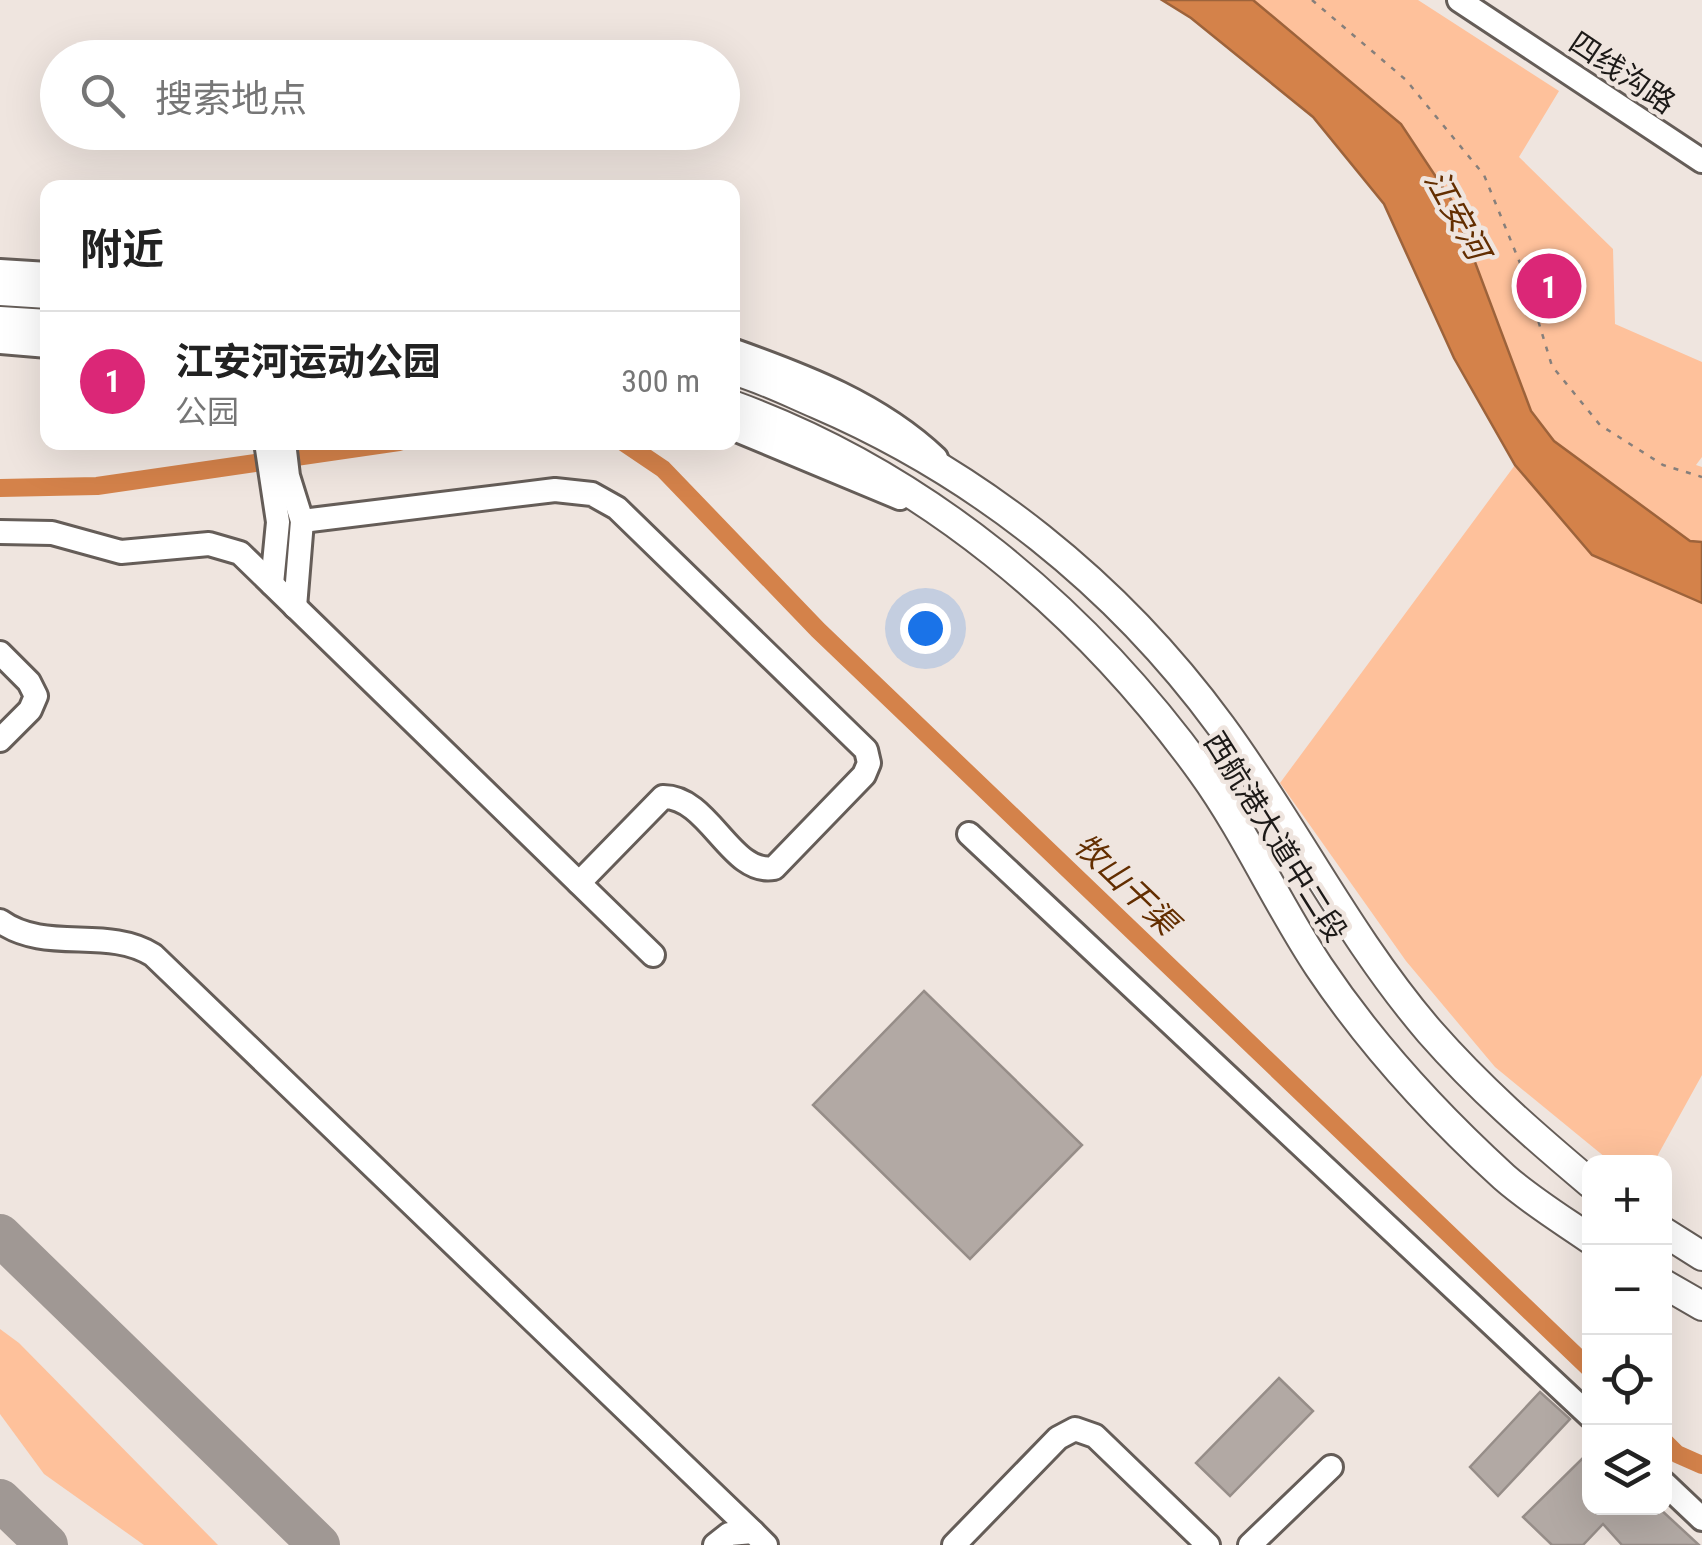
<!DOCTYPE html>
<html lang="zh">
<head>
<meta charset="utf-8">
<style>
  :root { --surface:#fff; --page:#f2f2f2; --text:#222; --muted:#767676; --line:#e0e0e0; --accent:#db2777 }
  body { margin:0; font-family:"Roboto Condensed","Noto Sans SC",sans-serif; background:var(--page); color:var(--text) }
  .controls { position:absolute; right:30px; bottom:30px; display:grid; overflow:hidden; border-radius:20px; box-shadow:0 10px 40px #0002 }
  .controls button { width:90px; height:90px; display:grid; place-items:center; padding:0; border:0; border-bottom:2px solid var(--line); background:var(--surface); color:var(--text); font:50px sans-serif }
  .you { position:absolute; left:925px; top:628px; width:35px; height:35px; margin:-25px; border:8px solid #fff; border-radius:50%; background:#1a73e8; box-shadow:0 0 0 15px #1a73e833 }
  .badge { display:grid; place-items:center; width:65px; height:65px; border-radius:50%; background:var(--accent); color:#fff; font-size:32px; font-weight:700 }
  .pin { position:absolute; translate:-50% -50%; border:5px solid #fff; box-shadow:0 2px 10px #0006 }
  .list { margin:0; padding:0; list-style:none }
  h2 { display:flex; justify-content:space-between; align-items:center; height:130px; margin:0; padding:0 40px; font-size:42px }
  h2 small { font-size:32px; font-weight:400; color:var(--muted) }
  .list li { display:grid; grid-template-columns:65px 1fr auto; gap:30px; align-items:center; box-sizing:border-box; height:140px; padding:0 40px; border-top:2px solid var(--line) }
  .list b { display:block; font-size:38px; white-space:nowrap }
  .list p { margin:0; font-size:32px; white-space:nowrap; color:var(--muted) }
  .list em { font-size:32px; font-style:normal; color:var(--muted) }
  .icon { flex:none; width:55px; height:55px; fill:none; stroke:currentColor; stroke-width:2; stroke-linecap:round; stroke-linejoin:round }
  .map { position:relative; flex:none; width:1702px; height:1545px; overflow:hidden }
  .search { position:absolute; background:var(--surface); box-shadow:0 10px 40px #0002; left:40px; top:40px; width:700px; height:110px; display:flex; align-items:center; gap:25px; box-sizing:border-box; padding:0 35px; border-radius:55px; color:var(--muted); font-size:38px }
  .panel { position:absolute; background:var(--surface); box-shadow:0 10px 40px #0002; left:40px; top:180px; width:700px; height:270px; border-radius:20px }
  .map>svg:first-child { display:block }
  .green { fill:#fec19b }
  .water { fill:#d4824a; stroke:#9d633b; stroke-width:2.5 }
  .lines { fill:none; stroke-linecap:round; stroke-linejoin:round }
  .canal { stroke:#d4824a; stroke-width:18 }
  .taxiway { stroke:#a09894; stroke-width:42 }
  .building { fill:#b2a9a4; stroke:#968d88; stroke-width:2.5 }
  .minor-casing { stroke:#655d58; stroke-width:28 }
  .major-casing { stroke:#655d58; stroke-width:32 }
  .path { stroke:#867f7b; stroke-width:2.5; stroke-dasharray:5 8; stroke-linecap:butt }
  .minor { stroke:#fff; stroke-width:22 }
  .major { stroke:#fff; stroke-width:28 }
  .labels { text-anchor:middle; stroke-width:9; stroke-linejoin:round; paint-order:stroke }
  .street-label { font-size:30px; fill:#1d1a18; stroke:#efe5df }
  .water-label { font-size:32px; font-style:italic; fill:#632e00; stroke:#efe5df }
</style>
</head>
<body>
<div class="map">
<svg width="1702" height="1545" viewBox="0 0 1702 1545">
  <rect width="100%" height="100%" fill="#efe5df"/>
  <!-- green -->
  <g class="green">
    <polygon points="1253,0 1418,0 1559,91 1519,157 1613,249 1615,324 1702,362 1702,457 1696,465 1702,467 1702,542 1691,541 1554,441 1531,411 1452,201 1401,124"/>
    <polygon points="1515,465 1592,555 1702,603 1702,1075 1654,1162 1611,1162 1495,1067 1406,961 1280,783"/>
    <polygon points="0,1329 19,1343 218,1545 144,1545 44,1474 0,1414"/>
  </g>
  <!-- water -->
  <polygon class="water" points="1162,0 1253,0 1401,124 1452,201 1531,411 1554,441 1690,541 1702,542 1702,603 1592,555 1515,465 1454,358 1384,204 1313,117 1191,18"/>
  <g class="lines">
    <!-- canal -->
    <g class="canal">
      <polyline points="623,442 663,469 818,630 1590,1369"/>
      <polyline points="0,488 97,486 399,442"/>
      <polyline points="1664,1441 1677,1454 1702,1465"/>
    </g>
    <!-- taxiway -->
    <g class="taxiway">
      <polyline points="0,1235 319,1545"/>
      <polyline points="0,1500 47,1545"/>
    </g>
  </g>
  <!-- building -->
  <g class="building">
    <polygon points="924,991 1082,1145 970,1259 813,1105"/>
    <polygon points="1279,1378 1313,1411 1230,1496 1196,1463"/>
    <polygon points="1540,1392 1570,1419 1498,1496 1470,1467"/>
    <polygon points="1590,1451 1590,1508 1659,1508 1699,1545 1622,1545 1603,1524 1583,1545 1552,1545 1523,1517"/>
  </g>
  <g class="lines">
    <!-- minor casing -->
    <g class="minor-casing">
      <g id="minor">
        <polyline points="1459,0 1702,161"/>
        <polyline points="0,271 48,274"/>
        <polyline points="0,342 48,346"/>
        <path d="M732,350C805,376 879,404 936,458"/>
        <polyline points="732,428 900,498"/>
        <polyline points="266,442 278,522 272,584"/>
        <polyline points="284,442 288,476 302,521 295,607"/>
        <path d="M302,521L555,490L592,494L617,508L866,750L869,763L864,775L774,868C731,876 709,796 663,797L579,883"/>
        <polyline points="0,532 52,533 121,552 209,544 240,553 653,955"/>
        <polyline points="0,653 29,682 36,696 30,710 0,740"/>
        <polyline points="969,834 1590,1416"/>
        <path d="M0,921C46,954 107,926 153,955L753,1532"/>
        <polyline points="1664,1483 1702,1519"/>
        <polyline points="715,1545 729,1534 753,1532 766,1545"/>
        <polyline points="954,1545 1058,1438 1075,1429 1095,1436 1208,1545"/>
        <polyline points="1250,1545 1331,1467"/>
      </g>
    </g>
    <!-- major casing -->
    <g class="major-casing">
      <g id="major">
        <polyline points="0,291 48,294"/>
        <polyline points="0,321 48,324"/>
        <path d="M732,370C762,378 789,392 817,404C977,473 1117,584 1221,726C1294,825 1349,938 1430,1032C1479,1088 1533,1135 1590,1183"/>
        <path d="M732,405C923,474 1084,609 1202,772C1246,833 1277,904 1319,967C1370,1043 1436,1115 1504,1177C1530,1200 1561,1219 1590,1239"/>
        <polyline points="1664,1232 1702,1256"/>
        <polyline points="1664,1284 1702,1306"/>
      </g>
    </g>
    <!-- path -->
    <polyline class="path" points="1312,0 1406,80 1484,175 1522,268 1552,366 1600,425 1663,465 1702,477"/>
    <!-- minor -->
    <use href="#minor" class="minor"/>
    <!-- major -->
    <use href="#major" class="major"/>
  </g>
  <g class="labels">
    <!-- street labels -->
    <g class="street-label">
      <text transform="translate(1622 73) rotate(34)" y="10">四线沟路</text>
      <text transform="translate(1275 837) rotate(58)" y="10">西航港大道中二段</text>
    </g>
    <!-- water labels -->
    <g class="water-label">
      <text transform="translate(1457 215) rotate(61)" y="11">江安河</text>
      <text transform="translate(1126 884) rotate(44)" y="11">牧山干渠</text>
    </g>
  </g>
</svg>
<div class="controls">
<button>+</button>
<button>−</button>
<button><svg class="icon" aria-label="locate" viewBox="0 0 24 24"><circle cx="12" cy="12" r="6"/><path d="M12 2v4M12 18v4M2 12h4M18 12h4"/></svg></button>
<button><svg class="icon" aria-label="layers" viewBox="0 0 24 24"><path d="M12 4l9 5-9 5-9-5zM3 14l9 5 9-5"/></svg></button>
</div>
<div class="you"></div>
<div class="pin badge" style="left:1549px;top:286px">1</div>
<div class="search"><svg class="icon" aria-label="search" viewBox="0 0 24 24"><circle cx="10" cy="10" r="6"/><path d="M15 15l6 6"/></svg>搜索地点</div>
<section class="panel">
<h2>附近<small></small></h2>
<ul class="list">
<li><span class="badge">1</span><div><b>江安河运动公园</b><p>公园</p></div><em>300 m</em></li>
</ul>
</section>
</div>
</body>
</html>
